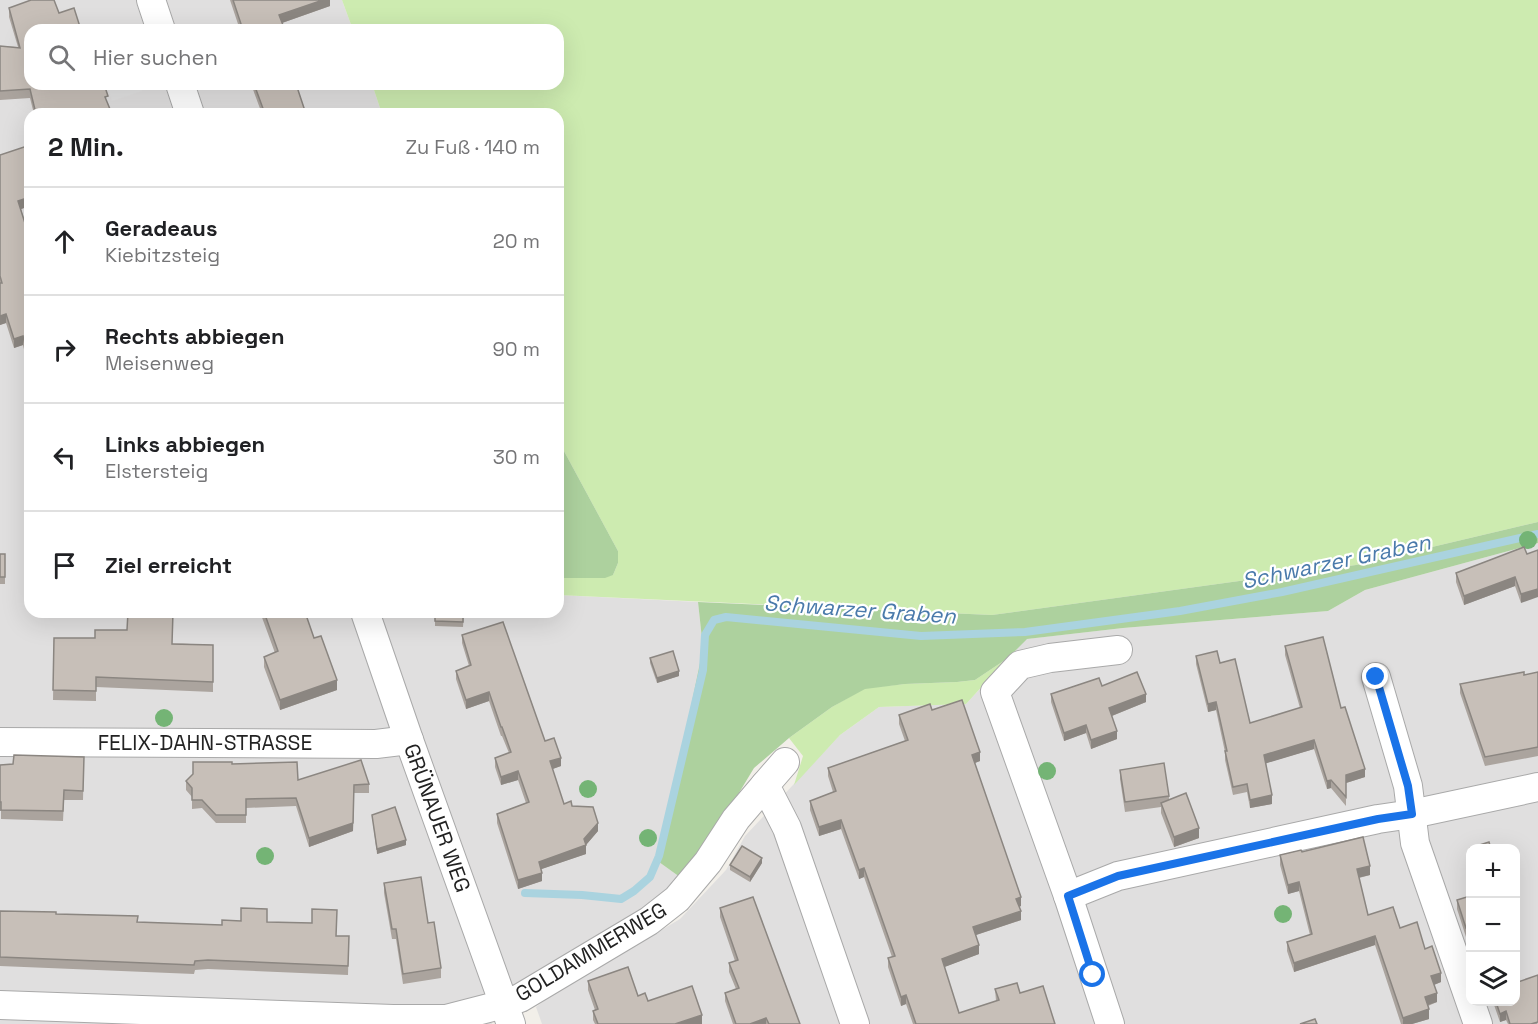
<!DOCTYPE html>
<html lang="de">
<head>
<meta charset="utf-8">
<style>
  :root { --surface:#fff; --page:#f2f2f2; --text:#202124; --muted:#757577; --line:#e0e0e0 }
  body { margin:0; font-family:"Space Grotesk",sans-serif; background:var(--page); color:var(--text) }
  .controls { position:absolute; right:18px; bottom:18px; display:grid; overflow:hidden; border-radius:12px; box-shadow:0 6px 24px #0002 }
  .controls button { width:54px; height:54px; display:grid; place-items:center; padding:0; border:0; border-bottom:2px solid var(--line); background:var(--surface); color:var(--text); font:30px sans-serif }
  .stop { position:absolute; width:18px; height:18px; margin:-14px; border:4px solid #1a73e8; border-radius:50%; background:#fff }
  .stop.end { background:#1a73e8; border-color:#fff; box-shadow:0 2px 6px #0008 }
  .list { margin:0; padding:0; list-style:none }
  h2 { display:flex; justify-content:space-between; align-items:center; height:78px; margin:0; padding:0 24px; font-size:26px }
  h2 small { font-size:20px; font-weight:400; color:var(--muted) }
  .list li { display:grid; grid-template-columns:39px 1fr auto; gap:18px; align-items:center; box-sizing:border-box; height:108px; padding:0 24px; border-top:2px solid var(--line) }
  .list b { display:block; font-size:22px; white-space:nowrap }
  .list p { margin:0; font-size:20px; white-space:nowrap; color:var(--muted) }
  .list em { font-size:20px; font-style:normal; color:var(--muted) }
  .icon { flex:none; width:33px; height:33px; fill:none; stroke:currentColor; stroke-width:2; stroke-linecap:round; stroke-linejoin:round }
  .map { position:relative; flex:none; width:1538px; height:1024px; overflow:hidden }
  .search { position:absolute; background:var(--surface); box-shadow:0 6px 24px #0002; left:24px; top:24px; width:540px; height:66px; display:flex; align-items:center; gap:15px; box-sizing:border-box; padding:0 21px; border-radius:18px; color:var(--muted); font-size:22px }
  .panel { position:absolute; background:var(--surface); box-shadow:0 6px 24px #0002; left:24px; top:108px; width:540px; height:510px; border-radius:18px }
  .map>svg:first-child { display:block }
  .residential { fill:#e0dfdf; fill-rule:evenodd }
  .grass { fill:#cdebb0 }
  .forest { fill:#add19e }
  .parking { fill:#e2e2e2 }
  .lines { fill:none; stroke-linecap:round; stroke-linejoin:round }
  .stream { stroke:#aad3df; stroke-width:8 }
  .minor-casing { stroke:#a9a9a9; stroke-width:30 }
  .minor { stroke:#fff; stroke-width:28 }
  .tree { fill:#74b475 }
  .wall { fill:#aba49e }
  .shaded-wall { fill:#8b8681 }
  .building { fill:#c7bfb8; stroke:#8b8681; stroke-width:1.5 }
  .route { stroke:#1a73e8; stroke-width:8 }
  .labels { text-anchor:middle; stroke-width:4.5; stroke-linejoin:round; paint-order:stroke }
  .street-label { font-size:21px; fill:#222; stroke:#fff }
  .water-label { font-size:22px; font-style:italic; fill:#4a7aab; stroke:#fff }
</style>
</head>
<body>
<div class="map">
<svg width="1538" height="1024" viewBox="0 0 1538 1024">
  <rect width="100%" height="100%" fill="#f2efe9"/>
  <!-- residential -->
  <g class="residential">
    <polygon points="0,0 342,0 353,30 30,30 30,84 372,84 382,114 30,114 30,612 558,612 558,595 698,602 703,648 659,862 684,880 656,907 485,1003 492,1024 0,1024"/>
    <path d="M1538,543V1024H542L536,1007L549,997L680,919L726,870L745,836L840,735L879,707L966,704L1026,639L1123,628L1328,611L1365,590ZM1470,848H1516V1002H1470Z"/>
  </g>
  <!-- grass -->
  <g class="grass">
    <polygon points="342,0 1538,0 1538,522 1356,565 992,615 558,595 558,578 613,575 618,563 618,551 558,440 558,114 382,114 372,84 558,84 558,30 353,30"/>
    <polygon points="1008,658 966,704 879,707 840,735 794,785 803,756 789,738 832,707 865,688 905,684 957,682 975,680"/>
  </g>
  <!-- forest -->
  <g class="forest">
    <polygon points="558,440 618,551 618,563 613,575 605,578 558,578"/>
    <polygon points="1538,522 1538,543 1365,590 1328,611 1123,628 1027,639 1008,658 975,680 957,682 905,684 865,689 832,707 789,738 754,768 719,826 684,880 659,862 703,648 698,602 992,615 1356,565"/>
  </g>
  <!-- parking -->
  <polygon class="parking" points="107,84 140,84 142,91 112,101"/>
  <g class="lines">
    <!-- stream -->
    <polyline class="stream" points="525,893 582,895 621,899 634,891 650,877 659,856 703,670 705,635 714,620 726,617 921,636 1025,632 1180,611 1282,592 1538,534"/>
    <!-- minor casing -->
    <g class="minor-casing">
      <g id="minor">
        <polyline points="151,0 161,30"/>
        <polyline points="180,84 190,114"/>
        <polyline points="365,612 409,740 511,1024"/>
        <polyline points="1376,677 1408,786 1415,843 1478,1024"/>
        <polyline points="0,742 376,744 409,740"/>
        <polyline points="785,762 765,785 787,828 855,1024"/>
        <polyline points="1068,896 1118,876 1378,819 1412,814 1538,787"/>
        <polyline points="0,1005 393,1019 446,1019 504,1004 520,998 649,921 677,899 708,862 736,819 765,785"/>
        <polyline points="1110,1024 1068,896 995,692 1020,665 1050,658 1118,650"/>
      </g>
    </g>
    <!-- minor -->
    <use href="#minor" class="minor"/>
  </g>
  <!-- trees -->
  <g class="tree">
    <circle cx="1528" cy="540" r="9"/>
    <circle cx="164" cy="718" r="9"/>
    <circle cx="1047" cy="771" r="9"/>
    <circle cx="588" cy="789" r="9"/>
    <circle cx="648" cy="838" r="9"/>
    <circle cx="265" cy="856" r="9"/>
    <circle cx="1283" cy="914" r="9"/>
  </g>
  <!-- wall -->
  <g class="wall">
    <polygon points="230,0 330,0 330,6 282,23 285,30 240,30"/>
    <polygon points="9,8 30,30 108,104 112,114 34,114 30,98 0,100 0,46 18,47 9,17"/>
    <polygon points="251,84 296,84 306,114 262,114"/>
    <polygon points="30,145 30,206 21,209 30,239 26,358 23,345 14,348 6,323 0,325 0,155"/>
    <polygon points="1524,547 1521,603 1515,586 1464,605 1456,582 1456,573"/>
    <rect x="0" y="554" width="5" height="30"/>
    <polygon points="260,612 305,612 314,638 337,690 280,710 264,667 264,657 275,653"/>
    <polygon points="435,612 464,612 463,627 435,626"/>
    <polygon points="462,635 545,741 561,766 552,769 564,804 572,806 598,831 586,845 586,854 541,869 542,881 518,889 497,823 497,814 526,803 518,780 501,785 495,767 495,758 509,753 502,736 501,736 489,701 466,709 456,679 456,671 469,666 462,643"/>
    <polygon points="54,638 213,645 213,692 96,687 96,701 53,700"/>
    <polygon points="1285,646 1341,708 1365,777 1346,783 1346,806 1331,788 1327,789 1314,749 1266,763 1272,804 1250,808 1247,792 1233,795 1225,760 1225,752 1216,710 1208,712 1196,664 1196,656 1220,663 1250,723 1300,708 1285,655"/>
    <polygon points="650,658 679,676 657,683 650,663"/>
    <polygon points="1538,672 1538,756 1485,766 1460,693 1460,684 1524,675"/>
    <polygon points="1102,686 1146,702 1112,716 1117,739 1091,749 1086,733 1064,741 1051,702 1051,694"/>
    <polygon points="932,710 980,761 975,763 1021,906 1019,907 1021,920 976,935 979,954 944,967 959,1013 996,1001 995,989 1020,993 1055,1024 913,1024 906,1004 901,1006 888,967 888,958 892,957 864,877 859,879 841,829 819,836 810,810 810,801 833,792 828,776 828,768 905,741 899,724 899,715"/>
    <polygon points="84,757 83,800 64,800 63,821 1,819 1,811 0,811 0,765 13,764"/>
    <polygon points="232,764 298,780 369,784 369,793 354,793 353,831 309,847 296,806 246,808 246,823 216,823 202,808 192,809 192,797 186,790 186,781"/>
    <polygon points="1120,770 1169,796 1169,800 1199,838 1174,847 1161,813 1161,807 1125,812 1120,779"/>
    <polygon points="372,815 406,845 377,854"/>
    <polygon points="1302,852 1370,875 1359,878 1368,915 1400,928 1425,949 1441,982 1434,985 1437,1002 1428,1006 1429,1019 1412,1024 1401,1024 1375,945 1294,972 1287,951 1287,942 1310,935 1299,891 1288,894 1280,865 1280,855"/>
    <polygon points="762,863 750,882 730,870 730,865"/>
    <polygon points="384,883 428,923 441,968 441,978 403,984 396,939 392,939 384,893"/>
    <polygon points="1470,896 1466,937 1457,909 1457,900"/>
    <polygon points="720,908 800,1024 733,1024 725,1001 725,993 736,989 729,972 729,963 735,961 720,917"/>
    <polygon points="0,911 56,914 137,922 222,925 267,922 336,936 349,936 348,975 208,969 195,970 194,974 0,966"/>
    <polygon points="588,981 638,996 648,1001 702,1024 595,1024 593,1020 593,1011 595,1010 588,990"/>
    <polygon points="1493,1002 1515,1002 1538,1024 1508,1024 1506,1020 1500,1022"/>
  </g>
  <!-- shaded-wall -->
  <g class="shaded-wall">
    <polygon points="323,0 330,0 330,6 279,24 279,15"/>
    <polygon points="30,197 30,206 18,210 18,201"/>
    <polygon points="6,314 6,323 0,325 0,316"/>
    <polygon points="23,336 23,345 14,348 14,339"/>
    <polygon points="30,348 30,357 26,358 26,349"/>
    <polygon points="1515,577 1515,586 1464,605 1464,596"/>
    <polygon points="1538,589 1538,597 1521,603 1521,594"/>
    <polygon points="679,671 679,676 657,683 657,678"/>
    <polygon points="337,680 337,690 280,710 280,700"/>
    <polygon points="489,692 489,701 466,709 466,700"/>
    <polygon points="1146,694 1146,702 1109,717 1109,708"/>
    <polygon points="1216,702 1216,710 1208,712 1208,704"/>
    <polygon points="1086,725 1086,733 1064,741 1064,733"/>
    <polygon points="1117,731 1117,739 1091,749 1091,740"/>
    <polygon points="1314,740 1314,749 1264,764 1264,755"/>
    <polygon points="980,752 980,761 972,764 972,755"/>
    <polygon points="561,758 561,766 550,770 550,761"/>
    <polygon points="1365,769 1365,777 1346,783 1346,775"/>
    <polygon points="518,771 518,780 501,785 501,777"/>
    <polygon points="1331,780 1331,788 1327,789 1327,781"/>
    <polygon points="354,785 353,831 309,847 309,838"/>
    <polygon points="1272,795 1272,804 1250,808 1250,800"/>
    <polygon points="841,820 841,829 819,836 819,827"/>
    <polygon points="598,823 598,831 586,845 586,854 539,870 539,862 584,839"/>
    <polygon points="1199,828 1199,838 1174,847 1174,837"/>
    <polygon points="406,840 406,845 377,854 377,849"/>
    <polygon points="762,858 762,863 750,882 750,877"/>
    <polygon points="1370,866 1370,875 1357,878 1357,869"/>
    <polygon points="864,868 864,877 859,879 859,870"/>
    <polygon points="542,873 542,881 518,889 518,880"/>
    <polygon points="1299,882 1299,891 1288,894 1288,885"/>
    <polygon points="1021,897 1021,906 1016,908 1016,899"/>
    <polygon points="1021,911 1021,920 973,936 973,927"/>
    <polygon points="1470,927 1470,935 1466,937 1466,928"/>
    <polygon points="1519,927 1519,935 1515,936 1515,928"/>
    <polygon points="1375,936 1375,945 1294,972 1294,963"/>
    <polygon points="979,945 979,954 942,968 942,959"/>
    <polygon points="1441,973 1441,982 1431,986 1431,976"/>
    <polygon points="1437,993 1437,1002 1425,1006 1425,997"/>
    <polygon points="906,995 906,1004 901,1006 901,997"/>
    <polygon points="1429,1009 1429,1019 1412,1024 1403,1024 1403,1018"/>
    <polygon points="1506,1011 1506,1020 1500,1022 1500,1014"/>
    <polygon points="702,1015 702,1024 675,1024"/>
    <polygon points="766,1018 766,1024 750,1024"/>
  </g>
  <!-- building -->
  <g class="building">
    <polygon points="31,0 54,0 59,13 74,8 81,30 30,30 30,84 104,84 108,96 105,97 112,114 36,114 30,89 0,91 0,46 20,48 9,8"/>
    <polygon points="233,0 323,0 279,15 285,30 243,30"/>
    <polygon points="254,84 296,84 306,114 265,114"/>
    <polygon points="30,145 30,197 18,201 30,239 30,348 26,349 23,336 14,339 6,314 0,316 0,283 2,283 0,276 0,155"/>
    <polygon points="1524,547 1527,554 1538,550 1538,589 1521,594 1515,577 1464,596 1456,573"/>
    <rect x="0" y="554" width="5" height="23"/>
    <polygon points="128,612 173,612 172,644 213,645 213,682 96,677 96,691 53,690 54,638 95,638 95,630 127,630"/>
    <polygon points="264,612 305,612 314,638 321,636 337,680 280,700 264,657 278,651"/>
    <polygon points="435,612 463,612 463,622 435,621"/>
    <polygon points="503,622 545,741 554,738 561,758 550,761 564,804 571,801 572,806 593,807 598,823 584,839 586,845 539,862 542,873 518,880 497,814 529,802 518,771 501,777 495,758 511,752 502,727 501,727 489,692 466,700 456,671 471,665 462,635"/>
    <polygon points="1323,637 1341,708 1345,707 1365,769 1346,775 1346,797 1331,780 1327,781 1314,740 1264,755 1272,795 1250,800 1247,784 1233,787 1225,751 1227,751 1216,702 1208,704 1196,656 1217,651 1220,663 1235,659 1250,723 1302,707 1285,646"/>
    <polygon points="673,651 679,671 657,678 650,658"/>
    <polygon points="1137,672 1146,694 1109,708 1117,731 1091,740 1086,725 1064,733 1051,694 1099,678 1102,686"/>
    <polygon points="1524,672 1524,675 1538,672 1538,747 1485,757 1460,684"/>
    <polygon points="962,700 980,752 972,755 1021,897 1016,899 1021,911 973,927 979,945 942,959 959,1013 999,1000 995,989 1017,983 1020,993 1043,986 1055,1024 916,1024 906,995 901,997 888,958 895,956 864,868 859,870 841,820 819,827 810,801 836,791 828,768 908,740 899,715 930,704 932,710"/>
    <polygon points="14,755 84,757 83,791 64,790 63,811 1,810 1,802 0,802 0,765 13,764"/>
    <polygon points="361,760 369,784 354,785 353,823 309,838 296,798 246,799 246,815 216,815 202,800 192,800 192,788 186,781 193,774 193,762 232,762 232,764 297,762 298,780"/>
    <polygon points="1164,763 1169,796 1125,802 1120,770"/>
    <polygon points="1186,793 1199,828 1174,837 1161,803"/>
    <polygon points="395,807 406,840 377,849 372,815"/>
    <polygon points="1363,837 1370,866 1357,869 1368,915 1393,907 1400,928 1417,922 1425,949 1432,946 1441,973 1431,976 1437,993 1425,997 1429,1009 1403,1018 1375,936 1294,963 1287,942 1312,934 1299,882 1288,885 1280,855 1301,850 1302,852"/>
    <polygon points="1489,842 1491,849 1470,849 1470,851 1470,848"/>
    <polygon points="742,846 762,858 750,877 730,865"/>
    <polygon points="421,877 428,923 434,922 441,968 403,974 396,929 392,929 384,883"/>
    <polygon points="1470,896 1470,927 1466,928 1457,900"/>
    <polygon points="753,897 800,1024 769,1024 766,1018 750,1024 736,1024 725,993 739,988 729,963 738,960 720,908"/>
    <polygon points="241,908 267,909 267,922 312,923 312,909 337,910 336,936 349,936 348,966 208,960 195,961 194,965 0,957 0,911 56,912 56,914 138,916 137,922 222,925 222,920 241,921"/>
    <polygon points="1515,917 1519,927 1515,928"/>
    <polygon points="628,967 638,996 645,993 648,1001 692,986 702,1015 675,1024 598,1024 593,1011 598,1009 588,981"/>
    <polygon points="1538,975 1538,1022 1531,1024 1510,1024 1506,1011 1500,1014 1496,1002 1515,1002 1515,983"/>
    <polygon points="1315,1019 1317,1024 1300,1024"/>
  </g>
  <g class="lines">
    <!-- route -->
    <polyline class="route" points="1093,975 1068,896 1118,876 1378,819 1412,814 1408,786 1376,677"/>
  </g>
  <g class="labels">
    <!-- street labels -->
    <g class="street-label">
      <text x="205" y="750">FELIX-DAHN-STRASSE</text>
      <text transform="translate(437 818) rotate(70)" y="7">GRÜNAUER WEG</text>
      <text transform="translate(591 952) rotate(-31)" y="7">GOLDAMMERWEG</text>
    </g>
    <!-- water labels -->
    <g class="water-label">
      <text transform="translate(1336 561) rotate(-12)" y="8">Schwarzer Graben</text>
      <text transform="translate(860 609) rotate(4)" y="8">Schwarzer Graben</text>
    </g>
  </g>
</svg>
<div class="controls">
<button>+</button>
<button>−</button>
<button><svg class="icon" aria-label="layers" viewBox="0 0 24 24"><path d="M12 4l9 5-9 5-9-5zM3 14l9 5 9-5"/></svg></button>
</div>
<div class="stop" style="left:1093px;top:975px"></div>
<div class="stop end" style="left:1376px;top:677px"></div>
<div class="search"><svg class="icon" aria-label="search" viewBox="0 0 24 24"><circle cx="10" cy="10" r="6"/><path d="M15 15l6 6"/></svg>Hier suchen</div>
<section class="panel">
<h2>2 Min.<small>Zu Fuß · 140 m</small></h2>
<ul class="list">
<li><svg class="icon" aria-label="ahead" viewBox="0 0 24 24"><path d="M12 20V5M6 11l6-6 6 6"/></svg><div><b>Geradeaus</b><p>Kiebitzsteig</p></div><em>20 m</em></li>
<li><svg class="icon" aria-label="right" viewBox="0 0 24 24"><path d="M7 20v-9h11M14 6l5 5-5 5"/></svg><div><b>Rechts abbiegen</b><p>Meisenweg</p></div><em>90 m</em></li>
<li><svg class="icon" aria-label="left" viewBox="0 0 24 24"><path d="M17 20v-9H6M10 6l-5 5 5 5"/></svg><div><b>Links abbiegen</b><p>Elstersteig</p></div><em>30 m</em></li>
<li><svg class="icon" aria-label="arrive" viewBox="0 0 24 24"><path d="M6 21V4h12l-3 4 3 4H6"/></svg><div><b>Ziel erreicht</b></div></li>
</ul>
</section>
</div>
</body>
</html>
